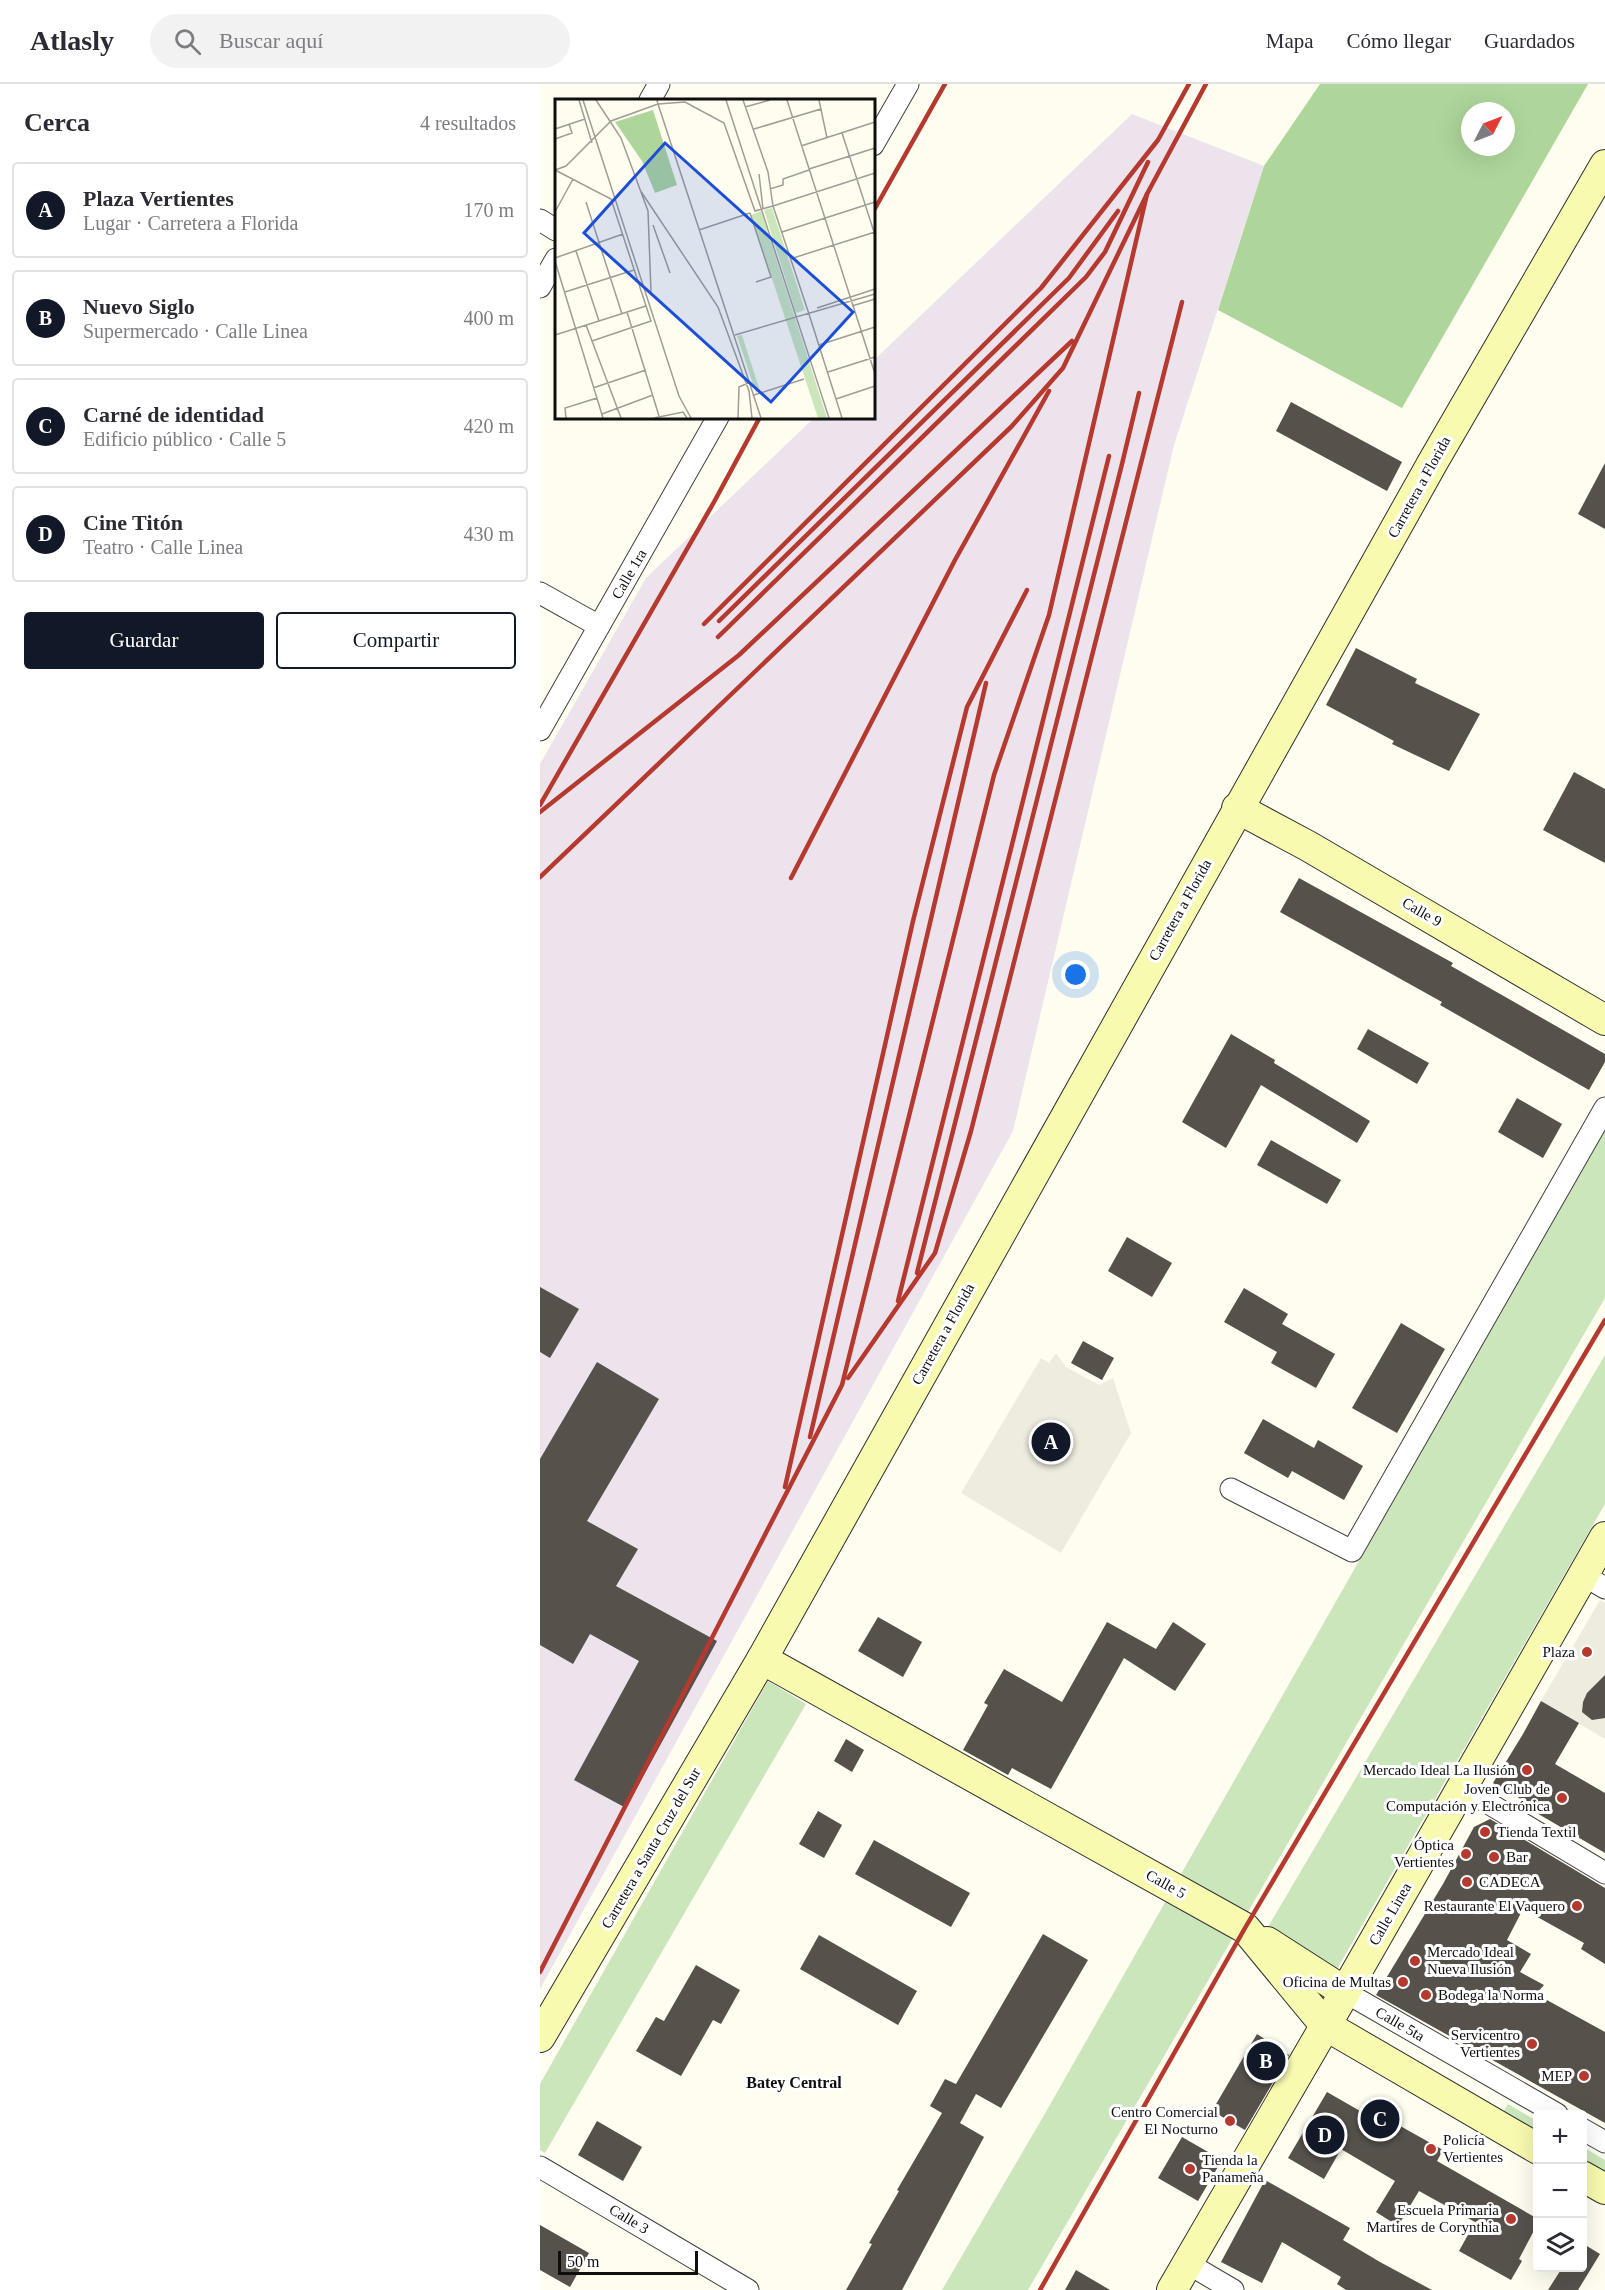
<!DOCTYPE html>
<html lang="es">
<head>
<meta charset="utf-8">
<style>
  :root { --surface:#fff; --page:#f2f2f3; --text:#2b2b33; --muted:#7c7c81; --line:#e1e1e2; --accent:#111827 }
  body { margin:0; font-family:Georgia,serif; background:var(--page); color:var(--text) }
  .controls { position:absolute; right:18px; bottom:18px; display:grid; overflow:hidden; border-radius:6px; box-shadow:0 6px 24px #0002 }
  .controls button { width:54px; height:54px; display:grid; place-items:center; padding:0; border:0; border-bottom:2px solid var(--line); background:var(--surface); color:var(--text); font:30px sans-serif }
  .compass { position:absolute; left:921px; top:18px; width:54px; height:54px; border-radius:50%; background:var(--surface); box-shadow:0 6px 24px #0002; rotate:48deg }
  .scale { position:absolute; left:18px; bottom:15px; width:140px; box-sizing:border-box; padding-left:6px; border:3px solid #0e0e0e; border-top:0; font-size:16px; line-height:21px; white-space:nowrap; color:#0e0e0e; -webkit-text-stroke:4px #fff; paint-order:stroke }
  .you { position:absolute; left:536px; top:891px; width:21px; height:21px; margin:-15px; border:4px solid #fff; border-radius:50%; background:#1a73e8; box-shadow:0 0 0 9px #1a73e833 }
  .badge { display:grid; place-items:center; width:39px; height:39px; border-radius:50%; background:var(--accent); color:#fff; font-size:20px; font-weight:700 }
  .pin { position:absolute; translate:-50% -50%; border:3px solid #fff; box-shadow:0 2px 6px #0006 }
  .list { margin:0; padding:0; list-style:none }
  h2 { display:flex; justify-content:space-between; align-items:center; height:78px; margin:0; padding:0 24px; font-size:26px }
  h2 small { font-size:20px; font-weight:400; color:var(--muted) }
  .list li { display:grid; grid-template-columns:39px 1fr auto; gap:18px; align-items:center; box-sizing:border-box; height:96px; margin:0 12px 12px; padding:0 12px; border:2px solid var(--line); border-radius:6px }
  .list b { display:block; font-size:22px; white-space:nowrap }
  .list p { margin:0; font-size:20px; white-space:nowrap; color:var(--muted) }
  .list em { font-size:20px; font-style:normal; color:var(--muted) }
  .actions { display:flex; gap:12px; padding:18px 24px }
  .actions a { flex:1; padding:14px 0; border:2px solid var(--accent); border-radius:6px; text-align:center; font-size:21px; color:var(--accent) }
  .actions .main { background:var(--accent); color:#fff }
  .icon { flex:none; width:33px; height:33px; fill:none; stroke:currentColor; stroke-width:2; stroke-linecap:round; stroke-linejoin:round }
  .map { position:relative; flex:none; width:1065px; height:2206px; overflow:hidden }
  header { display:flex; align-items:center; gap:36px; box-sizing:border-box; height:84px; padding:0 30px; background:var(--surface); border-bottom:2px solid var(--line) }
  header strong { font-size:28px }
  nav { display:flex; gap:33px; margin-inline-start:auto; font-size:21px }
  .search { width:420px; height:54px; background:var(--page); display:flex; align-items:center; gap:15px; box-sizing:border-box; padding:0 21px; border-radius:33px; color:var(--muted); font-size:22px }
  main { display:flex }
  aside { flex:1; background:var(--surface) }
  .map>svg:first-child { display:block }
  .industrial { fill:#ece3ec }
  .green { fill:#cce6bb }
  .forest { fill:#aed69b; fill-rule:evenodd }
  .plaza { fill:#eeecdf }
  .building { fill:#56514b }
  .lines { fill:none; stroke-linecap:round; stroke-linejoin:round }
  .street-casing { stroke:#414141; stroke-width:23 }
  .secondary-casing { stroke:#303030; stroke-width:32 }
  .street { stroke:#fff; stroke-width:21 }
  .secondary { stroke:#f8faaf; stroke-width:30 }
  .rail { stroke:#b5392e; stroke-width:4.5 }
  .poi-dot { fill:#b5392e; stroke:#fff; stroke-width:2 }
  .labels { text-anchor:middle; stroke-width:6; stroke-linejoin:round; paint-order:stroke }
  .street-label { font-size:15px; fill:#0e0e0e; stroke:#fff }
  .poi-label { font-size:15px; fill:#0e0e0e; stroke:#fff; text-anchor:end }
  .neighbourhood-label { font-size:16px; font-weight:bold; fill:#0e0e0e; stroke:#fff }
  .inset-road { fill:none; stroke:#9e9d96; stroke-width:1.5 }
  .view { fill:#1d4ed8; fill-opacity:0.15; stroke:#1d4ed8; stroke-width:3 }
  .inset-edge { fill:none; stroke:#0e0e0e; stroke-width:3 }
</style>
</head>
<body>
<header>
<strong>Atlasly</strong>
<div class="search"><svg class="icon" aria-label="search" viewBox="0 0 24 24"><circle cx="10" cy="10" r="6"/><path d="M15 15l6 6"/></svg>Buscar aquí</div>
<nav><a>Mapa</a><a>Cómo llegar</a><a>Guardados</a></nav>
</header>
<main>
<aside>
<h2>Cerca<small>4 resultados</small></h2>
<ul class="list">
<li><span class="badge">A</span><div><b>Plaza Vertientes</b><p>Lugar · Carretera a Florida</p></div><em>170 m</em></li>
<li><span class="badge">B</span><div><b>Nuevo Siglo</b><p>Supermercado · Calle Linea</p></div><em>400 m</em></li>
<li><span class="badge">C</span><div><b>Carné de identidad</b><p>Edificio público · Calle 5</p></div><em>420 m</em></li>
<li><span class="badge">D</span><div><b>Cine Titón</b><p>Teatro · Calle Linea</p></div><em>430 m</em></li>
</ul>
<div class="actions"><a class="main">Guardar</a><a>Compartir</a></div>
</aside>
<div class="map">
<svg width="1065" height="2206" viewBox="0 0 1065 2206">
  <rect width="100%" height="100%" fill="#fefdf0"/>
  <!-- industrial -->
  <polygon class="industrial" points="592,30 724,82 634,361 473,1047 0,1905 0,680 106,494 275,333 333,333 333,277"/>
  <!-- green -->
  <g class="green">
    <polygon points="1065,1044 1065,1214 488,2206 402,2206 503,2033"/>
    <polygon points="1065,1271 1065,1420 797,1885 728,1843"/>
    <polygon points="228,1597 266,1620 5,2069 0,2066 0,2000"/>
    <polygon points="968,2020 997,2037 997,2053 961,2031"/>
    <polygon points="1043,2063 1065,2076 1065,2092 1043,2079"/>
  </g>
  <!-- forest -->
  <path class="forest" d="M780,0H1048L862,324L678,226L724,82ZM930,27H966V63H930Z"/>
  <!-- plaza -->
  <g class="plaza">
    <polygon points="516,1269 526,1283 559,1301 573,1294 591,1349 521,1469 421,1409 501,1274 509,1279"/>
    <polygon points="1060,1516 1065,1519 1065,1655 1001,1617"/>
  </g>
  <!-- building -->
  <g class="building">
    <polygon points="751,318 862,378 847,407 736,347"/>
    <polygon points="1065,379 1065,445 1038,430"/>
    <polygon points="816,564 877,595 875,599 940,630 909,687 852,660 854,657 786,621"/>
    <polygon points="1034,688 1065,705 1065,779 1003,746"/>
    <polygon points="759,794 913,879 911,882 1065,970 1065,978 1049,1006 900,921 902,918 740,828"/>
    <polygon points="828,945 889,979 877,1000 817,965"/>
    <polygon points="691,950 735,976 734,979 830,1037 817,1059 721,1001 686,1064 642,1038"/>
    <polygon points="977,1014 1022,1040 1003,1074 958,1048"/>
    <polygon points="731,1056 801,1096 787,1120 717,1081"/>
    <polygon points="587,1153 632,1179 612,1213 568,1187"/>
    <polygon points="0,1203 39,1225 10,1274 0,1268"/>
    <polygon points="704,1204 748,1230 742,1240 795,1270 776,1304 731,1279 737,1268 684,1238"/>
    <polygon points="861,1239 905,1265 857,1349 812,1324"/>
    <polygon points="543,1257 574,1274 562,1296 531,1279"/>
    <polygon points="57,1278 119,1315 47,1437 98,1465 76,1502 177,1557 86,1724 34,1696 99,1577 50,1550 33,1580 0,1561 0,1375"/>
    <polygon points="723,1335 774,1364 778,1356 823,1382 804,1416 752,1387 748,1394 704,1369"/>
    <polygon points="338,1533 382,1558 363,1593 318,1567"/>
    <polygon points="567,1538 616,1565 633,1538 666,1560 635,1607 584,1574 511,1705 472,1684 468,1691 423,1666 448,1621 444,1619 464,1585 522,1618"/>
    <polygon points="1065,1591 1065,1634 1052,1636 1042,1628 1043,1618 1047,1609"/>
    <polygon points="1001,1617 1039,1639 1015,1680 1065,1709 1065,1769 995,1728 998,1725 953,1699 983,1650"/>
    <polygon points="306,1655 324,1666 312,1688 294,1677"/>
    <polygon points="278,1727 302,1741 284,1774 259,1760"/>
    <polygon points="950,1735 1065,1804 1065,1880 1041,1865 1044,1859 983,1825 967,1856 991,1870 980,1888 1004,1901 996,1910 1065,1948 1065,2039 836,1911 903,1800 934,1743"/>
    <polygon points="334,1756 430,1809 411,1843 315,1790"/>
    <polygon points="503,1850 548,1876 461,2024 436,2010 420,2039 444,2053 362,2206 306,2206 332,2160 329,2159 359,2107 357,2106 402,2029 390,2022 405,1995 416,2000"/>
    <polygon points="279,1851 377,1907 358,1941 260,1885"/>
    <polygon points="156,1881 200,1906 181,1940 173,1936 141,1992 96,1967 116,1933 124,1937"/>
    <polygon points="717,1950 749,1971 705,2046 672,2027"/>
    <polygon points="787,2008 827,2031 830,2025 903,2066 897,2077 998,2135 998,2139 979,2175 982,2177 971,2196 919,2167 935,2138 879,2107 858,2142 836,2128 855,2097 801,2065 784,2095 748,2074"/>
    <polygon points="57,2037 102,2063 83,2097 38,2071"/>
    <polygon points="642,2053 682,2076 658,2117 618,2094"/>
    <polygon points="725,2096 810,2144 803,2156 840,2178 892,2206 806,2206 797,2200 801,2193 742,2158 722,2199 681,2178"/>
    <polygon points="0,2141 49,2169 30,2203 0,2186"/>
    <polygon points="1042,2159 1060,2170 1038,2206 1008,2206 1022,2184 1042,2184"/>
    <polygon points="536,2186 570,2206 525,2206"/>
  </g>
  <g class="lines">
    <!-- street casing -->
    <g class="street-casing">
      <g id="street">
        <polyline points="110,16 119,0"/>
        <polyline points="333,61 368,0"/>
        <polyline points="0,136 16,146"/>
        <polyline points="0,203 16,175"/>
        <polyline points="0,509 59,542"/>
        <polyline points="0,646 178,333"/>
        <polyline points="691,1405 812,1467 1065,1024"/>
        <polyline points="1043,1491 1065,1504"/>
        <polyline points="923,1704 1065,1789"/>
        <polyline points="805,1908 1017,2030"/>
        <polyline points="1042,2045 1065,2058"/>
        <polyline points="0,2083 208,2206"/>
        <polyline points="647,2179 693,2206"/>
      </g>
    </g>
    <!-- secondary casing -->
    <g class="secondary-casing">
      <g id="secondary">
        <polyline points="697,724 768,762 1065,936"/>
        <polyline points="222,1575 705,1844 785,1941 998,2065"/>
        <polyline points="727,1858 805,1908"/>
        <polyline points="0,1953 222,1575 894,376 1065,81"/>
        <polyline points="1042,2092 1065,2105"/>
        <polyline points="632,2206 805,1908 1065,1453"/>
      </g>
    </g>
    <!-- street -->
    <use href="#street" class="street"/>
    <!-- secondary -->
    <use href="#secondary" class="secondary"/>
    <!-- rail -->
    <g class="rail">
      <polyline points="333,128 405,0"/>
      <polyline points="179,537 529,194 578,127"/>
      <polyline points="164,540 501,204 618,56 649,0"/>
      <polyline points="178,553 546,193 565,168 608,78"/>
      <polyline points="0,721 174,418 220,333"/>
      <polyline points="0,728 199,571 532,257"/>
      <polyline points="0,793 471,343 523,284 607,110 666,0"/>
      <polyline points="251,794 415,476 509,307"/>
      <polyline points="377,1189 582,380 599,309"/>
      <polyline points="358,1217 569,372"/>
      <polyline points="308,1294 395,1169 431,1047 642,218"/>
      <polyline points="270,1353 446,599"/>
      <polyline points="245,1403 373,837 427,623 487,506"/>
      <polyline points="0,1888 302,1301 454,691 509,531 607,110"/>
      <polyline points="500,2206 705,1844 1065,1236"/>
    </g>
  </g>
  <!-- markers -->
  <g class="poi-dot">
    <circle cx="1047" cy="1568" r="6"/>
    <circle cx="987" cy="1686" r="6"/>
    <circle cx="1022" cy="1714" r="6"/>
    <circle cx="945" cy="1748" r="6"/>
    <circle cx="926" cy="1770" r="6"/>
    <circle cx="954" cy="1773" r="6"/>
    <circle cx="927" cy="1798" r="6"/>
    <circle cx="1037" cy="1822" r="6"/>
    <circle cx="875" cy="1877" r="6"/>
    <circle cx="863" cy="1898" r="6"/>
    <circle cx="886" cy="1911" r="6"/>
    <circle cx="992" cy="1960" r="6"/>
    <circle cx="1044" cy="1992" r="6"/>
    <circle cx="690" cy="2037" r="6"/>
    <circle cx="891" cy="2065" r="6"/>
    <circle cx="650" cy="2085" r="6"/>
    <circle cx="971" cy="2135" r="6"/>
  </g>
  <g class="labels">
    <!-- street labels -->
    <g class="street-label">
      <text transform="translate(879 403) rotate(-61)" y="5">Carretera a Florida</text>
      <text transform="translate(89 490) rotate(-60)" y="5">Calle 1ra</text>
      <text transform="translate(640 826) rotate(-61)" y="5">Carretera a Florida</text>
      <text transform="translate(882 828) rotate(30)" y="5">Calle 9</text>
      <text transform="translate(403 1250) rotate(-61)" y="5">Carretera a Florida</text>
      <text transform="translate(111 1764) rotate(-60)" y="5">Carretera a Santa Cruz del Sur</text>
      <text transform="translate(626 1800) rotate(29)" y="5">Calle 5</text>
      <text transform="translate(850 1830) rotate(-60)" y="5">Calle Linea</text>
      <text transform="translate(860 1940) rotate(30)" y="5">Calle 5ta</text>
      <text transform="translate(89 2135) rotate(31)" y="5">Calle 3</text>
    </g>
    <!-- poi labels -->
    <g class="poi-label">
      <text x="1035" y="1573">Plaza</text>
      <text x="975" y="1691">Mercado Ideal La Ilusión</text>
      <text x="1010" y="1710">Joven Club de<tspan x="1010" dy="17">Computación y Electrónica</tspan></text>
      <text x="957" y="1753" text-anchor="start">Tienda Textil</text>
      <text x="914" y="1766">Óptica<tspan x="914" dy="17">Vertientes</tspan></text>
      <text x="966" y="1778" text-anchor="start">Bar</text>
      <text x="939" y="1803" text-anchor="start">CADECA</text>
      <text x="1025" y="1827">Restaurante El Vaquero</text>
      <text x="887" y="1873" text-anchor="start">Mercado Ideal<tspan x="887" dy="17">Nueva Ilusión</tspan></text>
      <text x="851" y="1903">Oficina de Multas</text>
      <text x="898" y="1916" text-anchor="start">Bodega la Norma</text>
      <text x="980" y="1956">Servicentro<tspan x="980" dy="17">Vertientes</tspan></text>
      <text x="1032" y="1997">MEP</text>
      <text x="678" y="2033">Centro Comercial<tspan x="678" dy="17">El Nocturno</tspan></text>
      <text x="903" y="2061" text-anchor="start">Policía<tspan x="903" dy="17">Vertientes</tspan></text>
      <text x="662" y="2081" text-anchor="start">Tienda la<tspan x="662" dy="17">Panameña</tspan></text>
      <text x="959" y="2131">Escuela Primaria<tspan x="959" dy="17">Martires de Corynthia</tspan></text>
    </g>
    <!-- neighbourhood labels -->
    <g class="neighbourhood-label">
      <text x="254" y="2004">Batey Central</text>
    </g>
  </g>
  <!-- overview -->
  <g transform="translate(15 15)">
    <rect width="320" height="320" fill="#fefdf0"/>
    <path d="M217,109L250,211L241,214L209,111ZM206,112L272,319H263L196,116ZM187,236L205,292L201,294L182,237Z" fill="#cce6bb"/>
    <path d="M98,11L122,86L100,94L87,62L60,23Z" fill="#aed69b"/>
    <path class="inset-road" d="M24,1L37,44M28,1L124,297L136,319M41,1L66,39L93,112L96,193M171,1L274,319M188,1L213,73L218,107L320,74M232,1L320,275M264,1L272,39M103,5L206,319M103,5L130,3L169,24L200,112L218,107L253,212M190,8L215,1M0,30L30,20M199,30L266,10M287,34L320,136M0,40L17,34L14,25M246,47L320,23M254,70L320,49M0,71L56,100L96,222L37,242M0,71L11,67L56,22L103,5L102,1M204,75L208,110M215,90L228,86V80L254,71M85,91L163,208L194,292L197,319M31,103L67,215M0,113L18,80M195,114L216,178L201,183M98,126L115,174M144,131L195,114M227,133L320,103M21,152L44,222M0,159L68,135M235,160L320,133M0,162L48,319M10,193L79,171M297,207L320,200M262,209L320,190M253,212L287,319M72,213L104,317M31,226L66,319M0,236L91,207M180,236L320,195M264,246L320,228M273,273L320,258M38,289L91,271M199,296L249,280M281,300L320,287M47,315L98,296M11,319L10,309L42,299M99,319L128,313L132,319M183,319L184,288L195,283"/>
    <path class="view" d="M110,44L298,213L216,303L29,134Z"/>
    <rect width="320" height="320" class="inset-edge"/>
  </g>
</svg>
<div class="controls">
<button>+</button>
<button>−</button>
<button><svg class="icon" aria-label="layers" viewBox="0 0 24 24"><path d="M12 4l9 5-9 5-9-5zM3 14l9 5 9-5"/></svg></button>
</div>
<svg class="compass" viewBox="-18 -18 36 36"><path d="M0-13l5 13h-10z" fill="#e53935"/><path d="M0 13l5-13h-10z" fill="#7c7c81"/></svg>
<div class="scale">50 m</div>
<div class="you"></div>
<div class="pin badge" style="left:511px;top:1358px">A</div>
<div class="pin badge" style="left:726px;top:1977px">B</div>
<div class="pin badge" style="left:840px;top:2035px">C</div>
<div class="pin badge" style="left:785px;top:2051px">D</div>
</div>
</main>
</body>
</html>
